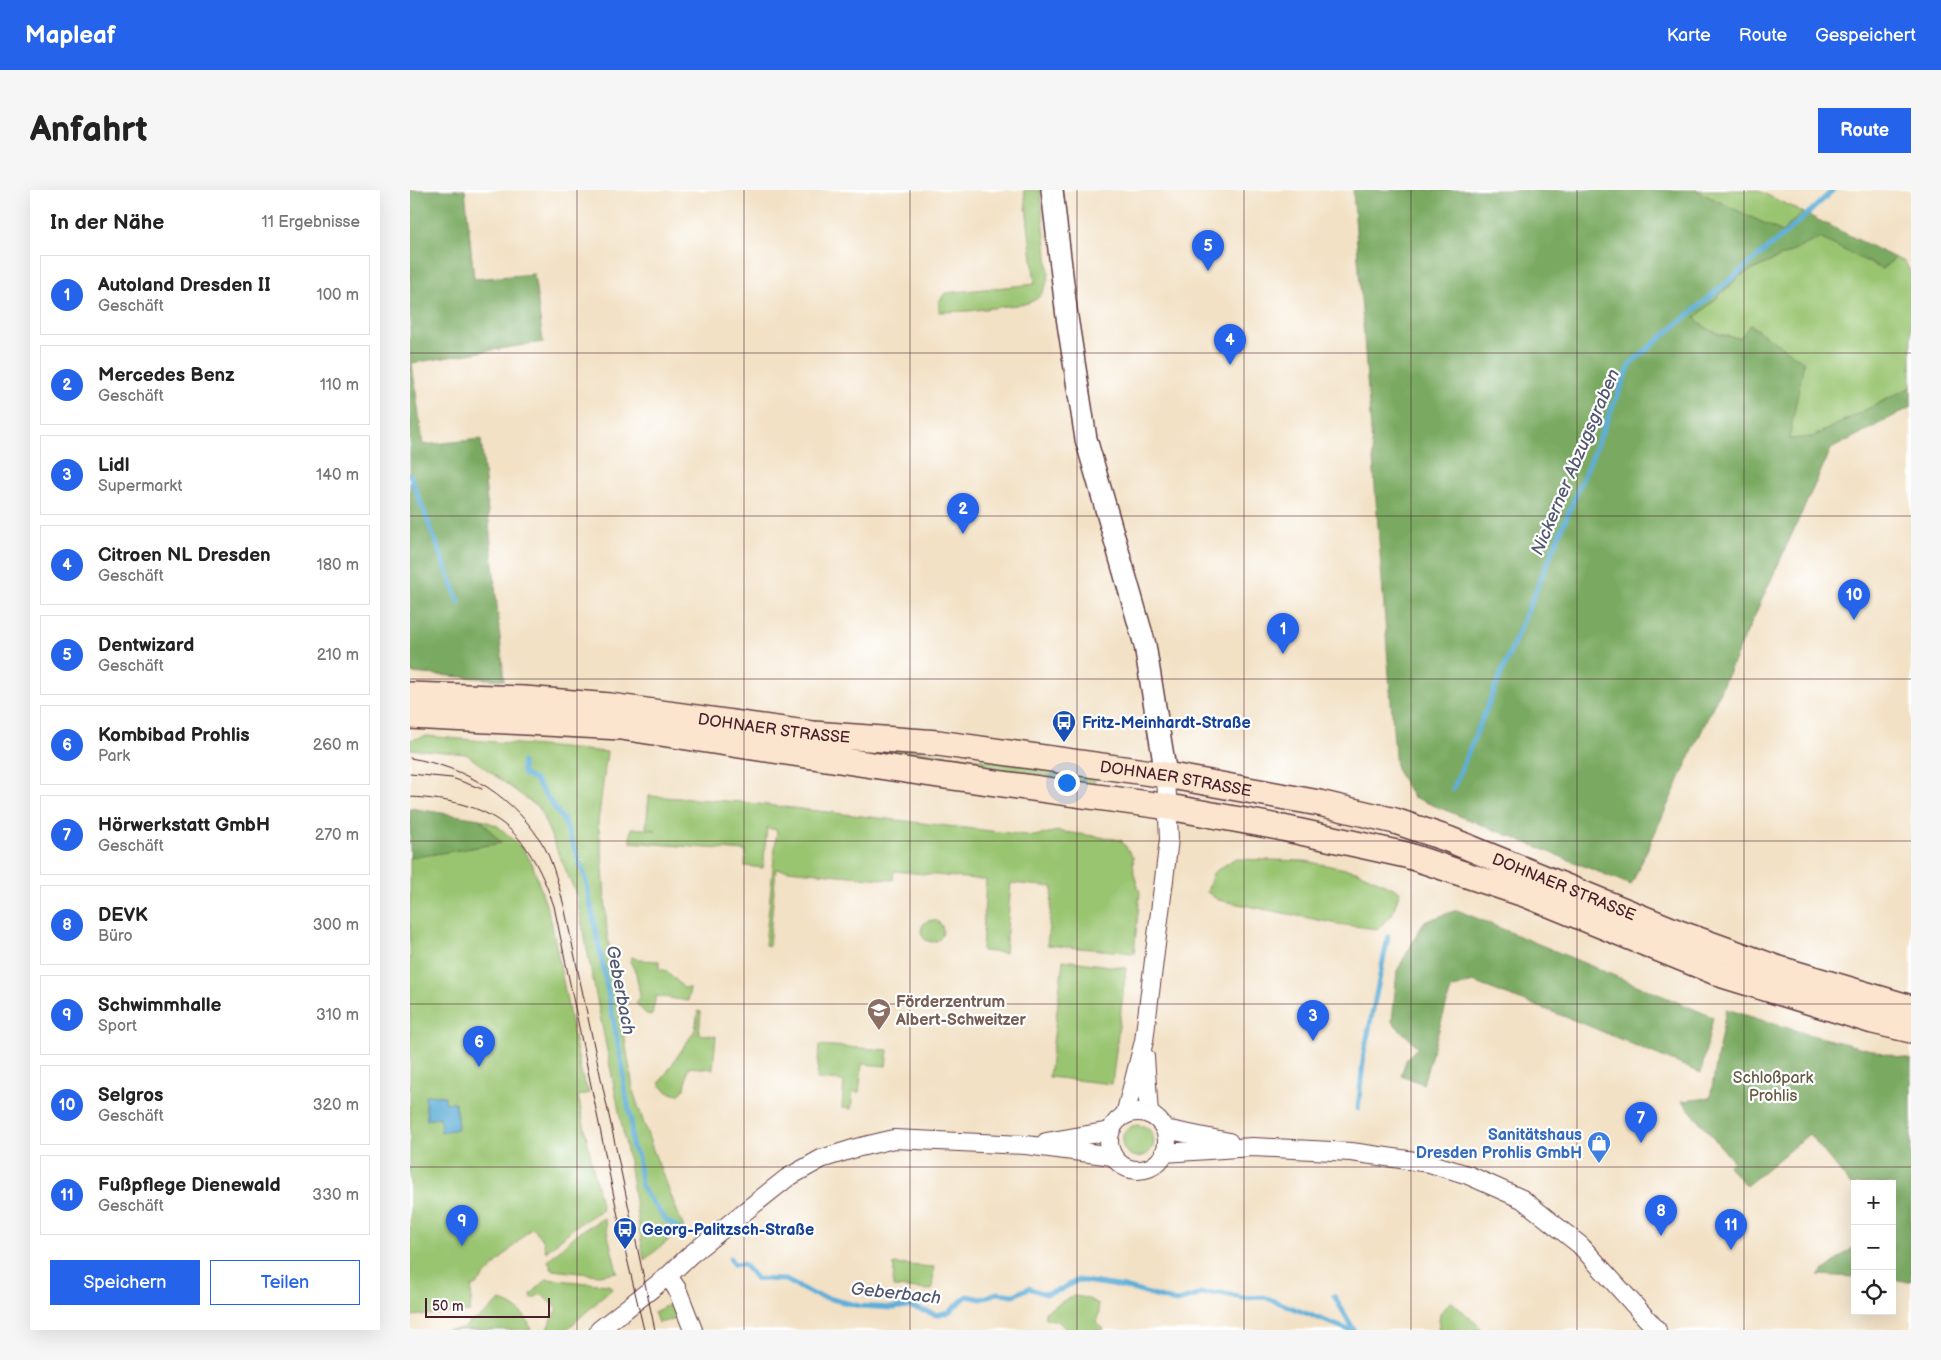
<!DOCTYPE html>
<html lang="de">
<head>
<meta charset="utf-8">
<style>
  :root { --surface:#fff; --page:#f6f6f6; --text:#222; --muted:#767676; --line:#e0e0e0; --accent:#2563eb }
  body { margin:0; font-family:"Balsamiq Sans",sans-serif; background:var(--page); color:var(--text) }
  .controls { position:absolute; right:15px; bottom:15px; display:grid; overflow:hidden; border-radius:0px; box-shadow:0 5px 20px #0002 }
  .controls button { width:45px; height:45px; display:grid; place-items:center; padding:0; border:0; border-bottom:1px solid var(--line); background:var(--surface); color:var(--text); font:25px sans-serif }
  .scale { position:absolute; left:15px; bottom:12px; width:125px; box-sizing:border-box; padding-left:5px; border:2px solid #4a1f2b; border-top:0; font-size:14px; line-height:18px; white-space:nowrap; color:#4a1f2b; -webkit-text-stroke:4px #fff; paint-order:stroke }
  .you { position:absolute; left:656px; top:592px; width:18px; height:18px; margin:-12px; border:4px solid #fff; border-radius:50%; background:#1a73e8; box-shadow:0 0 0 8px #1a73e833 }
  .badge { display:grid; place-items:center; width:32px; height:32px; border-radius:50%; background:var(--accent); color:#fff; font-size:16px; font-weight:700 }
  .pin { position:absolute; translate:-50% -41px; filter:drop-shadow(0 1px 2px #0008) }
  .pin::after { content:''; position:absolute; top:26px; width:18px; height:15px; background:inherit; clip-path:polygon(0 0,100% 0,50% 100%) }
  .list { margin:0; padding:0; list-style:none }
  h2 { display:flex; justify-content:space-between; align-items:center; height:65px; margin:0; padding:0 20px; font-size:21px }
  h2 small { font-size:16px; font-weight:400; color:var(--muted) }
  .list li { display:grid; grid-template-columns:32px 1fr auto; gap:15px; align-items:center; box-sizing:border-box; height:80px; margin:0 10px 10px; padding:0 10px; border:1px solid var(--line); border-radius:0px }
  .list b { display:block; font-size:19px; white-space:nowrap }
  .list p { margin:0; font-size:16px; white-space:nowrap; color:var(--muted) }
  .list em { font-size:16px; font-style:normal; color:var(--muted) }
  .actions { display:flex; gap:10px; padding:15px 20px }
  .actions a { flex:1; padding:11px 0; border:1px solid var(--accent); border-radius:0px; text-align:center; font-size:18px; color:var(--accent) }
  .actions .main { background:var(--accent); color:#fff }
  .icon { flex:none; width:28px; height:28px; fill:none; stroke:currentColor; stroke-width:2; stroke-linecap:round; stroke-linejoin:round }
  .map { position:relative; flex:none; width:1501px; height:1140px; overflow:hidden; border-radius:0px }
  header { display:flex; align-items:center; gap:30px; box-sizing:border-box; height:70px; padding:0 25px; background:var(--accent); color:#fff }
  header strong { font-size:24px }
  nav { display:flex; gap:28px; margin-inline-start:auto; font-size:18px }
  .intro { display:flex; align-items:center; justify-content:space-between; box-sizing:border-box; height:120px; padding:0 30px }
  h1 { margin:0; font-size:35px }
  .button { padding:12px 22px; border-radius:0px; background:var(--accent); color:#fff; font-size:18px; font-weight:700 }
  main { display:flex; gap:30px; padding:0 30px }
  aside { flex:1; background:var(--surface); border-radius:0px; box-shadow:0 5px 20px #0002 }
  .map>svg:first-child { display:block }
  .green { fill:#99c470; stroke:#72724e }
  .forest { fill:#7aaa62; stroke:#626446 }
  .water { fill:#5eaed8; stroke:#546682 }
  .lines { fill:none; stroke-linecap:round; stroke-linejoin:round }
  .stream { stroke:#5eaed8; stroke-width:5 }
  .minor-casing { stroke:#633c42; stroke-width:20 }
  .tertiary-casing { stroke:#633c42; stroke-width:24 }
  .secondary-casing { stroke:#633c42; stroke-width:28 }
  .minor { stroke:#fff; stroke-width:18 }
  .tertiary { stroke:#fff; stroke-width:21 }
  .secondary { stroke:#fce5cf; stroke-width:25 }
  .tram { stroke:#4a1f2b; stroke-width:1 }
  .grid { fill:none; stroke:#4a1f2b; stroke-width:1; stroke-opacity:0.55 }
  .labels { text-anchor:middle; stroke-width:4.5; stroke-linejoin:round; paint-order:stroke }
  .transit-label { font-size:16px; font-weight:bold; fill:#164399; stroke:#fff; text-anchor:start }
  .street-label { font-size:16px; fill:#4a1f2b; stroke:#fff }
  .education-label { font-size:16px; font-weight:bold; fill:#785e54; stroke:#fff; text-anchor:start }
  .park-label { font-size:16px; fill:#665943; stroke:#fff }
  .shop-label { font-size:16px; font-weight:bold; fill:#366cbe; stroke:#fff; text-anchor:end }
  .water-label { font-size:18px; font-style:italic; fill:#525870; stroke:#fff }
</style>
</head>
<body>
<header>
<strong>Mapleaf</strong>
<nav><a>Karte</a><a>Route</a><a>Gespeichert</a></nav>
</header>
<div class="intro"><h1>Anfahrt</h1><a class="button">Route</a></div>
<main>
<aside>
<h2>In der Nähe<small>11 Ergebnisse</small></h2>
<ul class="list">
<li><span class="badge">1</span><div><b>Autoland Dresden II</b><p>Geschäft</p></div><em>100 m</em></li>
<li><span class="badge">2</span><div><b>Mercedes Benz</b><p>Geschäft</p></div><em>110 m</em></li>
<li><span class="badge">3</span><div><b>Lidl</b><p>Supermarkt</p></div><em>140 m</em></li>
<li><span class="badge">4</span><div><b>Citroen NL Dresden</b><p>Geschäft</p></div><em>180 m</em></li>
<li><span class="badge">5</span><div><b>Dentwizard</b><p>Geschäft</p></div><em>210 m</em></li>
<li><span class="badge">6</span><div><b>Kombibad Prohlis</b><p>Park</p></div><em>260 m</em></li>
<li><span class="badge">7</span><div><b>Hörwerkstatt GmbH</b><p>Geschäft</p></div><em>270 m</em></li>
<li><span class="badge">8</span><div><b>DEVK</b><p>Büro</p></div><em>300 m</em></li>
<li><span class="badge">9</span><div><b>Schwimmhalle</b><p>Sport</p></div><em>310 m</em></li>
<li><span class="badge">10</span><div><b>Selgros</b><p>Geschäft</p></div><em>320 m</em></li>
<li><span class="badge">11</span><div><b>Fußpflege Dienewald</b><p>Geschäft</p></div><em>330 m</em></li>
</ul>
<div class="actions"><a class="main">Speichern</a><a>Teilen</a></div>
</aside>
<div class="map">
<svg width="1501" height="1140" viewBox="0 0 1501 1140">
  <rect width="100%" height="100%" fill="#fff"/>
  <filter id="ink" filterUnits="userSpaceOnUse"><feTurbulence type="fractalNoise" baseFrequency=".02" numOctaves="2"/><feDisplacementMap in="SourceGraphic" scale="10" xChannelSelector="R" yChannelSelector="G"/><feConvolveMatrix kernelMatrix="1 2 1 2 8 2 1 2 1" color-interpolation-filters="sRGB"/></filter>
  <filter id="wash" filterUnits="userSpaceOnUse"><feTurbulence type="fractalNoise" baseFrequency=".0096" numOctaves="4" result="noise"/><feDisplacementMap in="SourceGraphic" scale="20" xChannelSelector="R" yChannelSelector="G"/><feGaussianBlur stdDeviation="1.12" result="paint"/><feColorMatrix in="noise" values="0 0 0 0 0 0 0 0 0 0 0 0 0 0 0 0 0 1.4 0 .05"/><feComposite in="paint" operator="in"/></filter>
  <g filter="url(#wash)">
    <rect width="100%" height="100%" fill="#f2e1c5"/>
    <!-- green -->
    <g class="green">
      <path d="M614,0H630L639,84C636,100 630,111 614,114L558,121L529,122V112L535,103L625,94Z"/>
      <polygon points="1285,0 1347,0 1392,22 1372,42"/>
      <path d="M1410,48L1472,79L1485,68L1495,72L1501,83V197L1402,247L1378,250L1364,153L1341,135L1331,148C1312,146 1298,142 1285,128L1330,86Z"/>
      <polygon points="258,533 509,561 685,586 684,593 545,573 499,573"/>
      <polygon points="17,546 197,562 188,633 192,662 197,742 224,904 243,960 274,1038 234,1070 219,972 166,704 129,618 56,564 0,559 0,550"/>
      <polygon points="239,606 331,612 624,646 648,641 711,650 723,667 724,684 730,703 724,763 637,755 643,697 601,693 595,763 572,761 576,690 484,681 483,690 366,679 359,756 355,755 367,640 357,638 353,678 335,676 336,661 220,652 221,638 246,640 236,638"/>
      <polygon points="70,629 88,636 112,658 122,673 141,730 171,883 179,903 168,906 192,1020 166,1036 136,1062 133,1050 122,1037 65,1096 62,1096 60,1122 0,1126 0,668 91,653"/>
      <polygon points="824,669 895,671 946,681 990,701 982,725 967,739 928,734 808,710 797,702 803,683"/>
      <circle cx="522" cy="741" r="11"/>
      <polygon points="222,767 229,770 249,771 249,779 257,781 274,798 280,798 278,811 246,806 242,825 236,824 226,813 230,805 226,783 220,771"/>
      <polygon points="653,770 716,778 702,894 639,887"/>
      <polygon points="288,821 291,822 289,844 306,846 303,879 278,877 275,899 268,905 258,902 249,894 285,840"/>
      <polygon points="409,855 478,860 476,876 452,874 449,903 443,902 441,919 432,918 434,891 407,889"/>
      <circle cx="728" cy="951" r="16"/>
      <polygon points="194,1028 207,1082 189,1085 142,1080 138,1070 168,1043"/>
      <polygon points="484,1074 524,1077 522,1100 483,1097"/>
      <polygon points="137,1089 199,1095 202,1099 156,1140 137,1140 141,1129 148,1120 131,1104 122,1109 121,1104"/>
      <path d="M665,1106L677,1108L688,1114L689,1123L686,1132L694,1140H657L648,1131L635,1128V1122C644,1117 657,1107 665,1106Z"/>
      <path d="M90,1111C104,1114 118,1126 121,1140H36L54,1139L59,1132C72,1129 79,1119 90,1111Z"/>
      <polygon points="1041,1111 1071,1138 1071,1140 1028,1140 1030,1123"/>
      <polygon points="262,1115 268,1119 272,1128 248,1133 244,1122 256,1116"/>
    </g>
    <!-- forest -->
    <g class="forest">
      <polygon points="0,0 55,0 64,89 124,84 133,152 2,173 13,255 71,249 94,490 0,483"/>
      <path d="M943,0H1285L1372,42L1392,22L1485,68L1472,79L1410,48L1330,86L1285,128C1297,142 1312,146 1330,148L1340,135L1394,172L1379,249L1402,247L1501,197V217L1421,259L1221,695L1003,607L986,579Z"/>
      <polygon points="0,618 70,629 91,653 0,668"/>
      <polygon points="1047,720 1303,827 1291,883 1174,834 1063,792 1041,799 1013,894 991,885 997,868 1008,857 982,832 987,781 1014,732"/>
      <polygon points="1316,819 1397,844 1501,870 1501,1091 1482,1090 1482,994 1445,994 1445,1000 1399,944 1336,996 1318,976 1323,971 1272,911 1300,908"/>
      <polygon points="1445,1056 1445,1087 1408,1085"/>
    </g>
    <!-- water -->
    <polygon class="water" points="15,905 35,906 35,913 45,912 48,939 31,942 30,927 17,930"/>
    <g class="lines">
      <!-- stream -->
      <g class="stream">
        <polyline points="0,285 49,412"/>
        <polyline points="112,572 113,584 125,590 154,631 175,686 213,879 214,897 221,929 222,957 228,966 231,995 237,1006 257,1031 268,1038"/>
        <polyline points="1043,599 1221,173 1390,31 1423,0"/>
        <polyline points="948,919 954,863 978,747"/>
        <polyline points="320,1068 324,1075 333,1074 347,1089 376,1090 402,1104 449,1116 483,1118 498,1116 527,1125 539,1122 557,1106 571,1109 587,1103 604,1105 619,1098 635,1104 650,1100 668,1090 715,1097 766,1112 791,1104 811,1103 833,1108 854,1107 939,1140"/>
        <polyline points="924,1106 944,1140"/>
      </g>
    </g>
  </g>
  <g filter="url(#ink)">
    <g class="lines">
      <!-- minor casing -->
      <g class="minor-casing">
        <g id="minor">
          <polyline points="735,867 739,924"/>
          <circle cx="728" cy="951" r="29"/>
          <polyline points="715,925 734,851 759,649 756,585"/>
          <polyline points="755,939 819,952"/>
          <polyline points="636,952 700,941"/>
          <polyline points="754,963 842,957 941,962 1019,973 1058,985 1112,1009 1170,1055 1247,1140"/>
          <polyline points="258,1086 267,1099 283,1140"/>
          <polyline points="189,1140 258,1086 280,1065 377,988 411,969 446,958 484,949 616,955 703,966"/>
        </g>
      </g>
      <!-- tertiary casing -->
      <g class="tertiary-casing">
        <polyline id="tertiary" points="642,0 657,127 676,249 735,455 756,585"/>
      </g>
      <!-- secondary casing -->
      <g class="secondary-casing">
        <g id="secondary">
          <path id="s1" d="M0,505L114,509L200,516L403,544L528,553L756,585L909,613L985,631L1038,649L1269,743L1366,778L1501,818"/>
          <polyline points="0,526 211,537 528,585 759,617 868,637 996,665 1117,705 1313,785 1463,831 1501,840"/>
        </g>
      </g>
      <!-- minor -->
      <use href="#minor" class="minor"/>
      <!-- tertiary -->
      <use href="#tertiary" class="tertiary"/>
      <!-- secondary -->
      <use href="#secondary" class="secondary"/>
      <!-- tram -->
      <g class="tram">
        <path d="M0,568C57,577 106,608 135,658C144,676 149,697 154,716L245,1140"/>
        <polyline points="0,584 42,588 72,599"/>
        <path d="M0,607C83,611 117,638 144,716L215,1060L234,1140"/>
      </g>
    </g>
  </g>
  <!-- grid -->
  <path class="grid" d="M167,0V1140M334,0V1140M500,0V1140M667,0V1140M834,0V1140M1001,0V1140M1167,0V1140M1334,0V1140M0,163H1501M0,326H1501M0,489H1501M0,651H1501M0,814H1501M0,977H1501"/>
  <!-- icons -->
  <defs>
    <g id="bus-pin" transform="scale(1.25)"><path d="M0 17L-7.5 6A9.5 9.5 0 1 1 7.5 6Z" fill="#1a4fb4" stroke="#fff"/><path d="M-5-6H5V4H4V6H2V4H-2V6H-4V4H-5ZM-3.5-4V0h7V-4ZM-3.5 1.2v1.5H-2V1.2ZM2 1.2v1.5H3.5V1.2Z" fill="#fff"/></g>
    <g id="school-pin" transform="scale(1.25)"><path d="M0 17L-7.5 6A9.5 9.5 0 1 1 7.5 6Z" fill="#8d6e63" stroke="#fff"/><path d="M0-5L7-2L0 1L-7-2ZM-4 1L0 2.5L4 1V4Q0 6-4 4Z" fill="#fff"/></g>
    <g id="shop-pin" transform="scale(1.25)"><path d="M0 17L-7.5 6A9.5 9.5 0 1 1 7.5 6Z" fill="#3f7fe0" stroke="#fff"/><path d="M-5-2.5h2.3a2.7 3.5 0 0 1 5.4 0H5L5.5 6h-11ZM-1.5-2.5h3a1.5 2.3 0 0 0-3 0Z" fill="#fff"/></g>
  </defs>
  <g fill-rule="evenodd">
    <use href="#bus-pin" x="654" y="532"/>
    <use href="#school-pin" x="469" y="820"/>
    <use href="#shop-pin" x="1189" y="953"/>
    <use href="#bus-pin" x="215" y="1039"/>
  </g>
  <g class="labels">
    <!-- transit labels -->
    <g class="transit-label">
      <text x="672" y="538">Fritz-Meinhardt-Straße</text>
      <text x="232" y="1045">Georg-Palitzsch-Straße</text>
    </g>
    <!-- street labels -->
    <g class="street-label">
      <text dy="6" stroke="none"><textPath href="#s1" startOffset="366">DOHNAER STRASSE</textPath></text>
      <text dy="6" stroke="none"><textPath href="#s1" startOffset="771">DOHNAER STRASSE</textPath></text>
      <text dy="6" stroke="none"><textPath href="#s1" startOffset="1176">DOHNAER STRASSE</textPath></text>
    </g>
    <!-- education labels -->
    <g class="education-label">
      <text x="486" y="817">Förderzentrum<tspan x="486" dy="18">Albert-Schweitzer</tspan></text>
    </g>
    <!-- park labels -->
    <g class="park-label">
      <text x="1363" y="893">Schloßpark<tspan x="1363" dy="18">Prohlis</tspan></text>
    </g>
    <!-- shop labels -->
    <g class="shop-label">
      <text x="1172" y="950">Sanitätshaus<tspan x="1172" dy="18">Dresden Prohlis GmbH</tspan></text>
    </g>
    <!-- water labels -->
    <g class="water-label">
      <text transform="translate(1165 272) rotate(-67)" y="6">Nickerner Abzugsgraben</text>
      <text transform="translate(211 800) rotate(79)" y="6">Geberbach</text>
      <text transform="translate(486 1103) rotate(6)" y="6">Geberbach</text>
    </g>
  </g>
</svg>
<div class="controls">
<button>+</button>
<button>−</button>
<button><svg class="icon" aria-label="locate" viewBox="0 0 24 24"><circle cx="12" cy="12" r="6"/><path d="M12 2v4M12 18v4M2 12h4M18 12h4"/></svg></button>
</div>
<div class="scale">50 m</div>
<div class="you"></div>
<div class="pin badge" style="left:873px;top:464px">1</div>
<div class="pin badge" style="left:553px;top:344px">2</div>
<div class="pin badge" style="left:903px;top:851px">3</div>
<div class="pin badge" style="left:820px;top:175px">4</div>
<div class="pin badge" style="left:798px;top:81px">5</div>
<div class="pin badge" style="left:69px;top:877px">6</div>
<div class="pin badge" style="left:1231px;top:953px">7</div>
<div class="pin badge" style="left:1251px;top:1046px">8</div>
<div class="pin badge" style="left:52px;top:1056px">9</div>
<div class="pin badge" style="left:1444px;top:430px">10</div>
<div class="pin badge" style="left:1321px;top:1060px">11</div>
</div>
</main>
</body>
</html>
